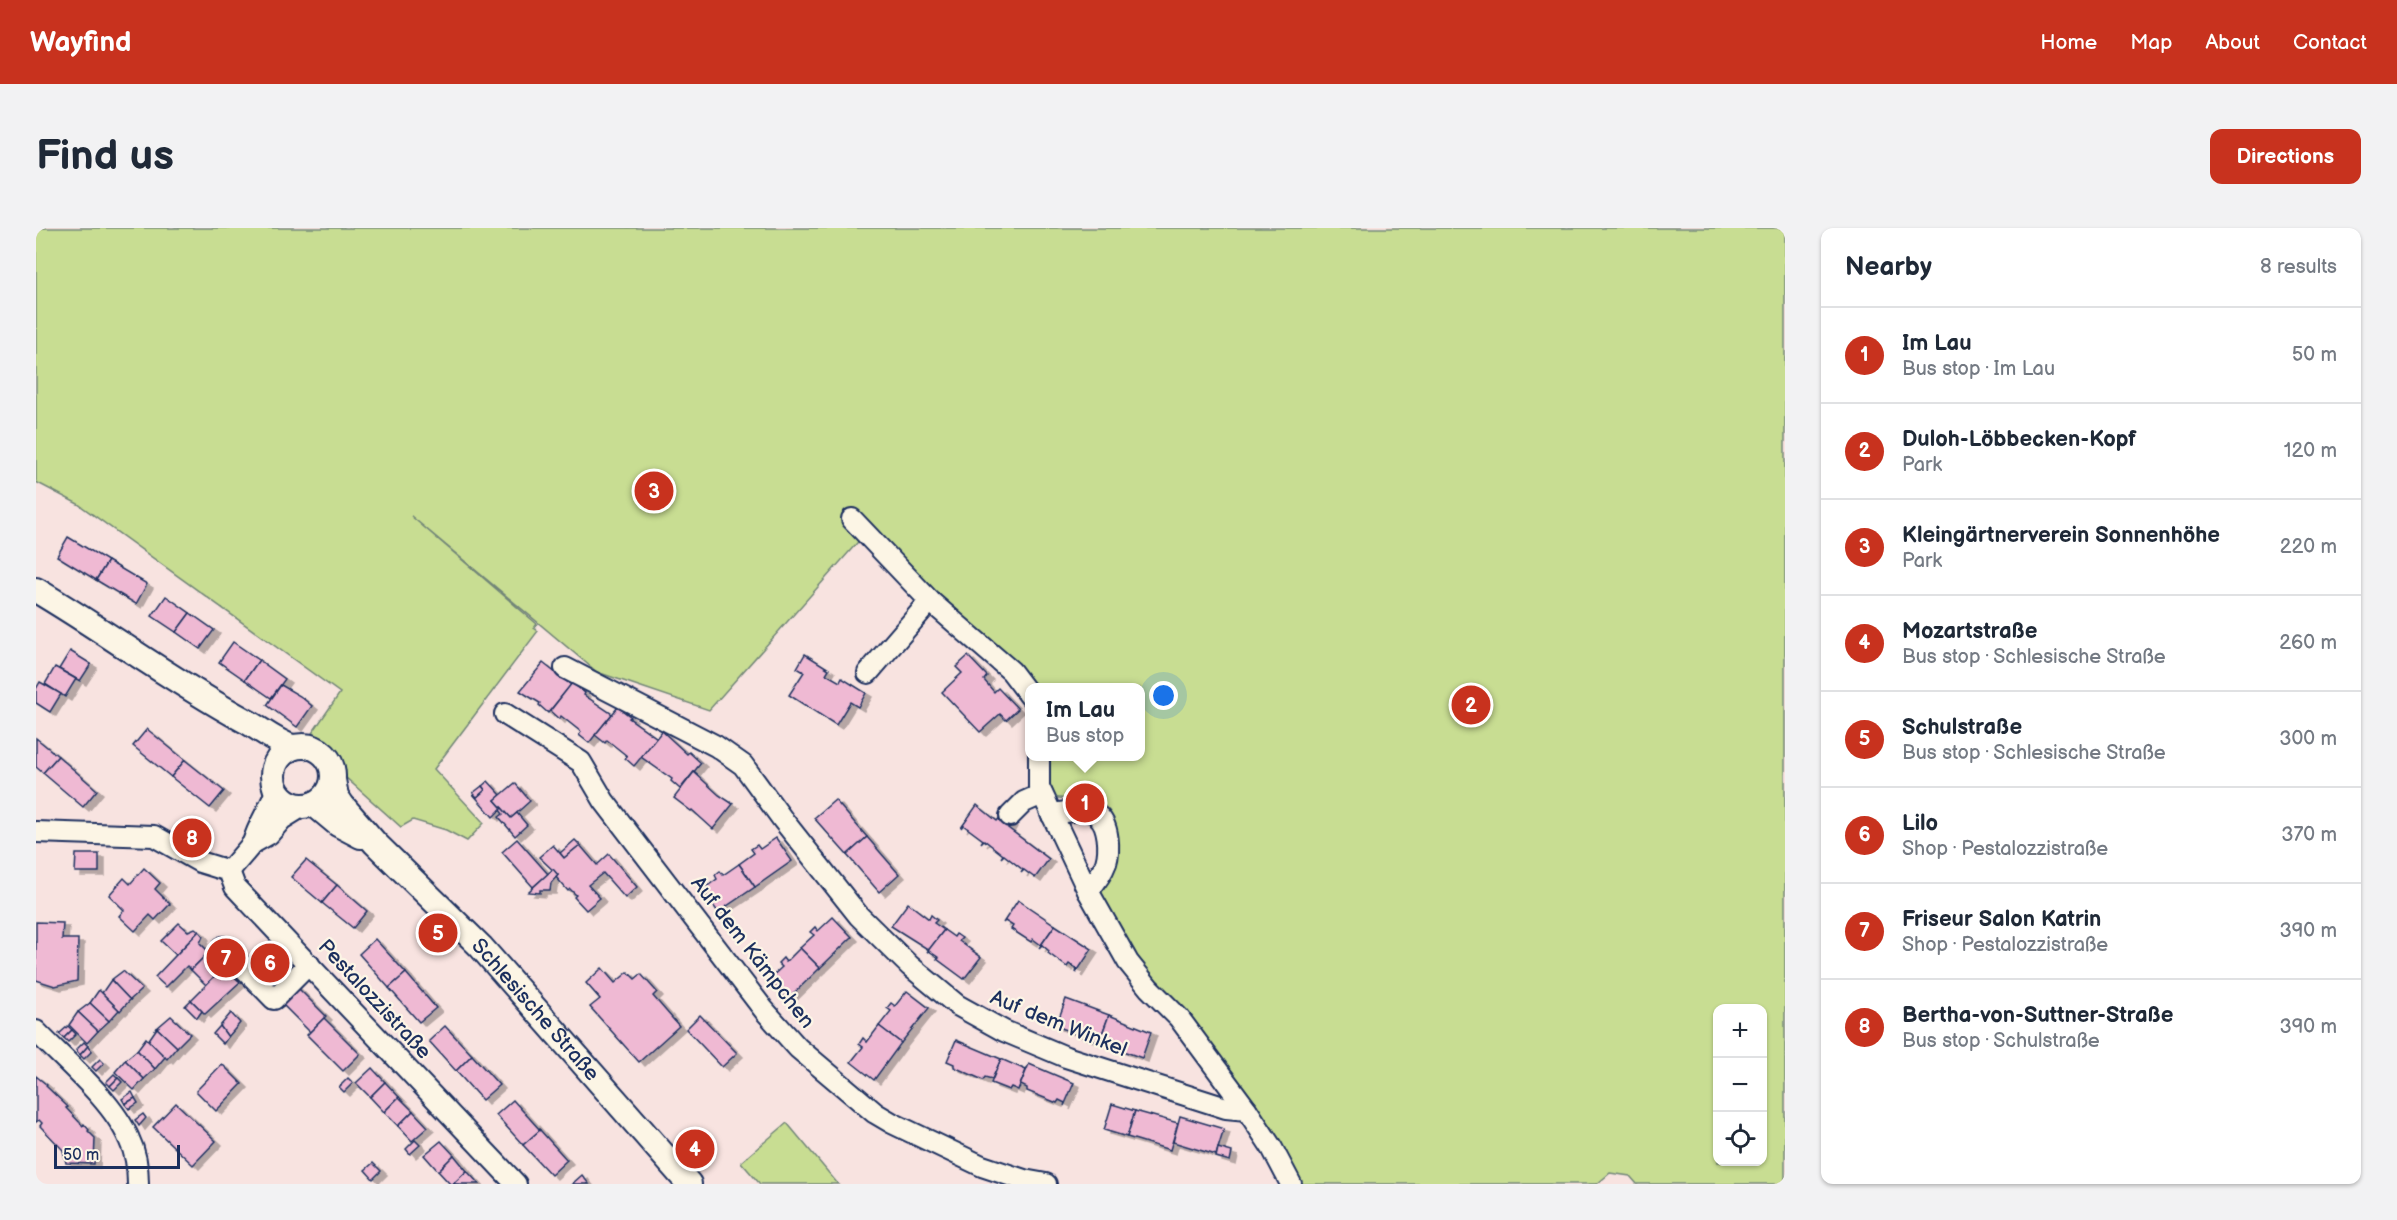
<!DOCTYPE html>
<html lang="en">
<head>
<meta charset="utf-8">
<style>
  :root { --surface:#fff; --page:#f2f2f3; --text:#1f2937; --muted:#747a83; --line:#e0e1e3; --accent:#c8321e }
  body { margin:0; font-family:"Balsamiq Sans",sans-serif; background:var(--page); color:var(--text) }
  .controls { position:absolute; right:18px; bottom:18px; display:grid; overflow:hidden; border-radius:12px; box-shadow:0 2px 4px #0004 }
  .controls button { width:54px; height:54px; display:grid; place-items:center; padding:0; border:0; border-bottom:2px solid var(--line); background:var(--surface); color:var(--text); font:30px sans-serif }
  .scale { position:absolute; left:18px; bottom:15px; width:126px; box-sizing:border-box; padding-left:6px; border:3px solid #1b2f5e; border-top:0; font-size:16px; line-height:21px; white-space:nowrap; color:#1b2f5e; -webkit-text-stroke:4px #fcf5e5; paint-order:stroke }
  .you { position:absolute; left:1128px; top:468px; width:21px; height:21px; margin:-15px; border:4px solid #fff; border-radius:50%; background:#1a73e8; box-shadow:0 0 0 9px #1a73e833 }
  .badge { display:grid; place-items:center; width:39px; height:39px; border-radius:50%; background:var(--accent); color:#fff; font-size:20px; font-weight:700 }
  .pin { position:absolute; translate:-50% -50%; border:3px solid #fff; box-shadow:0 2px 6px #0006 }
  .popup { position:absolute; left:989px; top:455px; width:120px; height:78px; box-sizing:border-box; display:grid; place-content:center; border-radius:12px; background:var(--surface); filter:drop-shadow(0 2px 4px #0005); font-size:20px; white-space:nowrap; color:var(--muted) }
  .popup b { font-size:22px; color:var(--text) }
  .popup::after { content:''; position:absolute; left:50%; top:100%; margin-left:-12px; border:12px solid transparent; border-top-color:var(--surface) }
  .list { margin:0; padding:0; list-style:none }
  h2 { display:flex; justify-content:space-between; align-items:center; height:78px; margin:0; padding:0 24px; font-size:26px }
  h2 small { font-size:20px; font-weight:400; color:var(--muted) }
  .list li { display:grid; grid-template-columns:39px 1fr auto; gap:18px; align-items:center; box-sizing:border-box; height:96px; padding:0 24px; border-top:2px solid var(--line) }
  .list b { display:block; font-size:22px; white-space:nowrap }
  .list p { margin:0; font-size:20px; white-space:nowrap; color:var(--muted) }
  .list em { font-size:20px; font-style:normal; color:var(--muted) }
  .icon { flex:none; width:33px; height:33px; fill:none; stroke:currentColor; stroke-width:2; stroke-linecap:round; stroke-linejoin:round }
  .map { position:relative; flex:none; width:1749px; height:956px; overflow:hidden; border-radius:12px }
  header { display:flex; align-items:center; gap:36px; box-sizing:border-box; height:84px; padding:0 30px; background:var(--accent); color:#fff }
  header strong { font-size:28px }
  nav { display:flex; gap:33px; margin-inline-start:auto; font-size:21px }
  .intro { display:flex; align-items:center; justify-content:space-between; box-sizing:border-box; height:144px; padding:0 36px }
  h1 { margin:0; font-size:42px }
  .button { padding:15px 27px; border-radius:12px; background:var(--accent); color:#fff; font-size:21px; font-weight:700 }
  main { display:flex; gap:36px; padding:0 36px }
  aside { flex:1; background:var(--surface); border-radius:12px; box-shadow:0 2px 4px #0004 }
  .map>svg:first-child { display:block }
  .green { fill:#c8dd92; stroke:#728678; stroke-width:1.5; fill-rule:evenodd }
  .building { fill:#efb9d3; stroke:#1b2f5e; stroke-width:1.5; filter:url(#shadow) }
  .lines { fill:none; stroke-linecap:round; stroke-linejoin:round }
  .minor-casing { stroke:#1b2f5e; stroke-width:24 }
  .major-casing { stroke:#1b2f5e; stroke-width:28 }
  .minor { stroke:#fcf5e5; stroke-width:20 }
  .major { stroke:#fcf5e5; stroke-width:24 }
  .labels { text-anchor:middle; stroke-width:4.5; stroke-linejoin:round; paint-order:stroke }
  .street-label { font-size:21px; fill:#1b2f5e; stroke:#fcf5e5 }
</style>
</head>
<body>
<header>
<strong>Wayfind</strong>
<nav><a>Home</a><a>Map</a><a>About</a><a>Contact</a></nav>
</header>
<div class="intro"><h1>Find us</h1><a class="button">Directions</a></div>
<main>
<div class="map">
<svg width="1749" height="956" viewBox="0 0 1749 956">
  <defs>
    <filter id="shadow"><feDropShadow dx="6" dy="4" stdDeviation="0" flood-color="#0004"/></filter>
  </defs>
  <rect width="100%" height="100%" fill="#f8e3e0"/>
  <filter id="ink" filterUnits="userSpaceOnUse"><feTurbulence type="fractalNoise" baseFrequency=".0167" numOctaves="2"/><feDisplacementMap in="SourceGraphic" scale="12" xChannelSelector="R" yChannelSelector="G"/><feConvolveMatrix kernelMatrix="1 2 1 2 8 2 1 2 1" color-interpolation-filters="sRGB"/></filter>
  <g filter="url(#ink)">
    <!-- green -->
    <g class="green">
      <path d="M0,0H1749V956H1601L1594,948L1574,945L1561,956H1257L1093,731L1060,672L1076,594L1064,574L1013,569L1011,529L1104,528V460L1001,459L828,307L673,482L561,444L375,288L501,396L498,400L502,403L398,541L448,595L431,613L410,602L377,592L365,599L270,514L304,465L42,276L0,254ZM1682,780H1726V934H1682Z"/>
      <polygon points="751,895 802,956 724,956 705,934"/>
    </g>
    <!-- building -->
    <g class="building">
      <polygon points="32,309 72,333 60,352 21,328"/>
      <polygon points="72,333 111,356 100,376 60,352"/>
      <polygon points="130,368 154,385 140,404 116,388"/>
      <polygon points="154,385 178,402 164,421 140,404"/>
      <polygon points="197,414 223,432 209,452 183,434"/>
      <polygon points="34,423 55,436 44,453 23,441"/>
      <polygon points="769,426 793,441 790,446 804,454 806,450 830,465 822,479 814,474 800,497 753,467 768,444 761,440"/>
      <polygon points="932,428 951,448 948,452 958,464 962,460 982,481 970,492 964,486 944,504 906,464 926,445 920,439"/>
      <polygon points="223,432 249,451 235,470 209,452"/>
      <polygon points="507,435 535,457 512,485 503,477 504,475 484,463"/>
      <polygon points="19,439 40,451 29,469 9,456"/>
      <polygon points="4,454 25,466 14,484 0,475 0,461"/>
      <polygon points="536,455 549,465 548,467 576,486 553,515 543,507 545,504 525,488 523,491 514,483"/>
      <polygon points="245,457 264,468 276,478 261,499 231,477"/>
      <polygon points="582,479 595,489 593,490 621,510 598,538 589,530 591,528 571,512 569,515 559,507"/>
      <polygon points="111,501 149,532 135,549 97,518"/>
      <polygon points="626,503 651,526 653,524 665,535 644,561 635,553 636,551 605,529"/>
      <polygon points="0,510 22,528 7,545 0,539"/>
      <polygon points="22,528 61,562 47,579 7,545"/>
      <polygon points="149,532 188,563 174,580 135,549"/>
      <polygon points="658,544 683,567 697,576 677,601 656,582 655,583 638,570"/>
      <polygon points="452,553 465,567 459,572 466,580 457,589 437,566 441,569 449,562 446,558"/>
      <polygon points="479,555 494,573 475,590 459,572"/>
      <polygon points="446,558 449,562 441,569 437,565"/>
      <polygon points="799,572 831,609 811,627 778,590"/>
      <polygon points="941,577 961,593 965,588 975,595 972,600 1013,631 999,650 988,642 985,645 987,642 968,627 965,630 967,627 948,612 945,615 947,612 927,597 925,600"/>
      <polygon points="466,580 475,590 481,585 491,597 479,608 463,589 467,586 464,582"/>
      <polygon points="831,609 863,646 843,664 811,627"/>
      <polygon points="740,610 756,633 719,659 703,636 718,625 715,621 721,617 724,621"/>
      <polygon points="481,611 512,646 497,659 466,624"/>
      <polygon points="539,612 544,617 528,630 524,625"/>
      <polygon points="517,617 528,630 544,617 561,637 573,626 601,659 589,670 567,645 552,657 564,670 550,682 538,669 540,667 534,661 532,663 520,649 522,647 503,629"/>
      <polygon points="40,626 63,626 63,644 39,644"/>
      <polygon points="270,632 301,657 286,675 255,649"/>
      <polygon points="703,636 719,659 682,684 666,662 681,651 679,647 684,643 687,647"/>
      <polygon points="108,640 124,655 119,661 134,676 119,692 114,687 99,703 83,688 88,682 73,667 88,650 94,656"/>
      <polygon points="517,641 522,647 515,655 514,662 504,662 504,665 492,664"/>
      <polygon points="301,657 331,683 317,700 286,675"/>
      <polygon points="982,672 1019,697 1005,717 997,711 995,714 975,701 977,698 969,693 967,695"/>
      <polygon points="872,675 893,691 895,687 901,692 898,695 908,702 893,722 855,698"/>
      <polygon points="797,689 816,709 784,740 764,720 778,707 774,704 779,699 782,703"/>
      <polygon points="0,694 27,695 26,711 42,711 41,753 19,758 0,752"/>
      <polygon points="143,695 152,703 159,700 163,703 140,727 125,713"/>
      <polygon points="1019,697 1056,721 1040,745 1041,741 1033,736 1031,739 1012,725 1013,723 1006,717 1003,720"/>
      <polygon points="908,702 918,709 920,706 926,710 923,713 945,729 928,751 901,731 903,730 893,723 891,724"/>
      <polygon points="163,703 167,708 164,715 173,724 155,742 151,738 130,759 119,749"/>
      <polygon points="339,711 370,745 353,760 323,726"/>
      <polygon points="764,720 784,740 751,772 732,752 746,739 742,735 747,730 750,734"/>
      <polygon points="231,723 246,737 231,754 216,740"/>
      <polygon points="173,724 182,733 190,729 194,733 170,757 155,742"/>
      <polygon points="236,728 246,737 231,754 216,740 222,733 227,737"/>
      <polygon points="194,733 198,737 194,745 204,754 169,786 155,772"/>
      <polygon points="566,740 579,755 592,744 599,751 605,746 621,764 617,768 643,798 603,834 554,779 564,771 550,755"/>
      <polygon points="87,743 106,761 94,772 75,752"/>
      <polygon points="370,745 400,780 383,794 353,760"/>
      <polygon points="75,752 94,772 84,783 66,765"/>
      <polygon points="257,755 290,788 274,804 241,771"/>
      <polygon points="63,762 83,782 73,793 54,775"/>
      <polygon points="871,763 893,780 865,815 843,798 855,783 851,780 855,775 859,778"/>
      <polygon points="1030,771 1073,787 1063,814 1020,798"/>
      <polygon points="155,772 166,783 161,790 149,778"/>
      <polygon points="54,775 73,793 62,803 42,784"/>
      <polygon points="42,784 62,803 51,815 33,797"/>
      <polygon points="195,785 204,795 192,809 184,798"/>
      <polygon points="664,787 701,825 686,839 650,801"/>
      <polygon points="1073,787 1115,804 1106,830 1063,814"/>
      <polygon points="135,788 154,806 141,819 121,800"/>
      <polygon points="288,790 324,826 307,843 271,807"/>
      <polygon points="32,798 36,802 28,810 23,806"/>
      <polygon points="184,798 192,809 187,816 177,806"/>
      <polygon points="409,798 436,827 420,843 393,813"/>
      <polygon points="843,798 865,815 838,852 815,834 827,819 823,816 827,810 831,814"/>
      <polygon points="121,800 141,819 131,831 112,813"/>
      <polygon points="36,802 40,806 32,814 28,810"/>
      <polygon points="110,810 129,829 119,841 101,822"/>
      <polygon points="920,812 965,831 956,851 949,849 947,852 918,839 918,836 911,833"/>
      <polygon points="48,814 52,818 44,827 40,822"/>
      <polygon points="52,818 56,823 48,831 44,827"/>
      <polygon points="101,822 119,841 108,851 89,832"/>
      <polygon points="436,827 463,857 446,872 420,843"/>
      <polygon points="64,831 68,835 60,843 56,839"/>
      <polygon points="965,831 990,842 982,862 975,859 973,862 955,855"/>
      <polygon points="89,832 108,851 98,862 79,844"/>
      <polygon points="186,836 206,856 180,883 160,863"/>
      <polygon points="993,836 1038,855 1028,878 1029,875 1023,872 1021,875 991,863 991,860 985,857 983,860"/>
      <polygon points="336,840 349,854 334,869 320,855"/>
      <polygon points="78,846 82,850 74,858 70,854"/>
      <polygon points="0,848 11,857 10,858 32,879 30,880 47,898 48,896 53,902 52,903 59,910 58,936 30,935 27,922 4,898 6,895 3,892 0,894"/>
      <polygon points="82,850 86,854 78,862 74,858"/>
      <polygon points="312,850 317,855 308,864 303,859"/>
      <polygon points="349,854 363,869 348,884 334,869"/>
      <polygon points="96,864 99,870 89,876 86,871"/>
      <polygon points="363,869 377,883 362,898 348,884"/>
      <polygon points="99,870 102,875 93,881 89,876"/>
      <polygon points="477,872 504,902 487,917 460,887"/>
      <polygon points="140,875 180,913 157,937 117,899"/>
      <polygon points="1076,876 1099,883 1091,909 1068,902"/>
      <polygon points="377,883 392,899 376,913 362,898"/>
      <polygon points="1099,883 1142,895 1134,922 1091,909"/>
      <polygon points="107,886 110,890 103,898 99,892"/>
      <polygon points="1144,888 1188,901 1180,927 1137,914"/>
      <polygon points="504,902 531,932 515,947 487,917"/>
      <polygon points="379,912 384,917 374,926 370,921"/>
      <polygon points="405,913 418,927 402,943 388,927"/>
      <polygon points="1182,920 1196,924 1194,933 1180,929"/>
      <polygon points="418,927 431,943 417,956 414,956 402,943"/>
      <polygon points="337,935 345,943 337,951 329,942"/>
      <polygon points="431,943 443,956 417,956"/>
      <polygon points="546,947 553,956 536,956"/>
    </g>
    <g class="lines">
      <!-- minor casing -->
      <g class="minor-casing">
        <g id="minor">
          <polyline points="816,291 894,373 975,443 994,468"/>
          <polyline points="529,440 680,518 707,537 747,592 823,688 874,738 921,777 968,803 1030,829 1190,880 1211,882"/>
          <polyline points="832,445 894,373"/>
          <polyline points="469,486 545,534 568,573 728,782 762,820 839,885 856,895 946,938 988,952 1010,956"/>
          <polyline points="1003,528 1003,559 1052,663 1092,734 1113,760 1143,790 1211,882 1236,920 1255,956"/>
          <path d="M1015,586C1028,585 1050,578 1061,587C1073,596 1074,622 1070,635C1066,646 1059,655 1052,663"/>
          <polyline points="974,588 988,574 1006,566"/>
          <polyline points="0,604 118,608 164,634 193,643"/>
          <path d="M217,615C222,596 234,581 240,563"/>
          <polyline points="193,643 199,659 480,956"/>
          <polyline points="193,643 217,615 233,606 246,591 267,578"/>
          <polyline points="187,719 238,771 273,736"/>
          <path d="M0,803C29,833 77,873 93,911C100,925 102,941 102,956"/>
        </g>
      </g>
      <!-- major casing -->
      <g class="major-casing">
        <g id="major">
          <path d="M0,362C71,404 136,453 208,492C225,501 238,513 256,519"/>
          <circle cx="267" cy="548" r="30"/>
          <path id="s1" d="M297,552L300,568L306,577L339,615L445,719L653,956"/>
          <polyline points="278,576 302,596 325,608"/>
        </g>
      </g>
      <!-- minor -->
      <use href="#minor" class="minor"/>
      <!-- major -->
      <use href="#major" class="major"/>
    </g>
  </g>
  <g class="labels">
    <!-- street labels -->
    <g class="street-label">
      <text transform="translate(717 724) rotate(52)" y="7">Auf dem Kämpchen</text>
      <text transform="translate(339 771) rotate(47)" y="7">Pestalozzistraße</text>
      <text dy="7" stroke="none"><textPath href="#s1" startOffset="309">Schlesische Straße</textPath></text>
      <text transform="translate(1023 795) rotate(22)" y="7">Auf dem Winkel</text>
    </g>
  </g>
</svg>
<div class="controls">
<button>+</button>
<button>−</button>
<button><svg class="icon" aria-label="locate" viewBox="0 0 24 24"><circle cx="12" cy="12" r="6"/><path d="M12 2v4M12 18v4M2 12h4M18 12h4"/></svg></button>
</div>
<div class="scale">50 m</div>
<div class="you"></div>
<div class="pin badge" style="left:1049px;top:575px">1</div>
<div class="popup"><b>Im Lau</b>Bus stop</div>
<div class="pin badge" style="left:1435px;top:477px">2</div>
<div class="pin badge" style="left:618px;top:263px">3</div>
<div class="pin badge" style="left:659px;top:921px">4</div>
<div class="pin badge" style="left:402px;top:705px">5</div>
<div class="pin badge" style="left:234px;top:735px">6</div>
<div class="pin badge" style="left:190px;top:730px">7</div>
<div class="pin badge" style="left:156px;top:610px">8</div>
</div>
<aside>
<h2>Nearby<small>8 results</small></h2>
<ul class="list">
<li><span class="badge">1</span><div><b>Im Lau</b><p>Bus stop · Im Lau</p></div><em>50 m</em></li>
<li><span class="badge">2</span><div><b>Duloh-Löbbecken-Kopf</b><p>Park</p></div><em>120 m</em></li>
<li><span class="badge">3</span><div><b>Kleingärtnerverein Sonnenhöhe</b><p>Park</p></div><em>220 m</em></li>
<li><span class="badge">4</span><div><b>Mozartstraße</b><p>Bus stop · Schlesische Straße</p></div><em>260 m</em></li>
<li><span class="badge">5</span><div><b>Schulstraße</b><p>Bus stop · Schlesische Straße</p></div><em>300 m</em></li>
<li><span class="badge">6</span><div><b>Lilo</b><p>Shop · Pestalozzistraße</p></div><em>370 m</em></li>
<li><span class="badge">7</span><div><b>Friseur Salon Katrin</b><p>Shop · Pestalozzistraße</p></div><em>390 m</em></li>
<li><span class="badge">8</span><div><b>Bertha-von-Suttner-Straße</b><p>Bus stop · Schulstraße</p></div><em>390 m</em></li>
</ul>
</aside>
</main>
</body>
</html>
